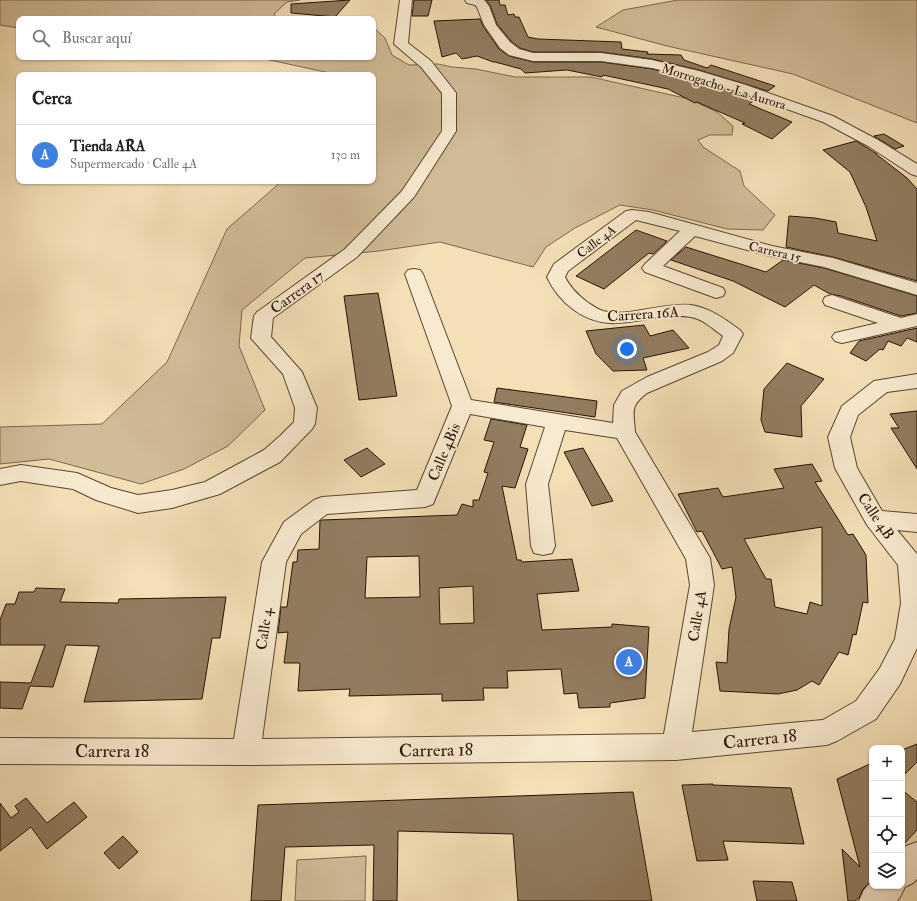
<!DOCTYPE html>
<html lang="es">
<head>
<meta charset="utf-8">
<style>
  :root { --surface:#fff; --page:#f2f2f2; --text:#222; --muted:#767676; --line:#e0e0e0; --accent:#8f2418 }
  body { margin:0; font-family:"IM FELL Double Pica",serif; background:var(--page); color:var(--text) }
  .controls { position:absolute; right:12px; bottom:12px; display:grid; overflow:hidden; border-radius:8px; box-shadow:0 1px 3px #0004 }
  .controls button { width:36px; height:36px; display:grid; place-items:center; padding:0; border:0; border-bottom:1px solid var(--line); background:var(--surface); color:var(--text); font:20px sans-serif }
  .you { position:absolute; left:627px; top:349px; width:14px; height:14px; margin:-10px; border:3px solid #fff; border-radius:50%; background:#1a73e8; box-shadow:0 0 0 6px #1a73e833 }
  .badge { display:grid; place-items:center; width:26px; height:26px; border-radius:50%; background:var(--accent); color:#fff; font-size:13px; font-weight:700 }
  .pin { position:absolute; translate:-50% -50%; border:2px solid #fff; box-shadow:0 1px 4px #0006 }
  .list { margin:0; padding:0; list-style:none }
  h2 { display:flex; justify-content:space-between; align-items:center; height:52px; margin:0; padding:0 16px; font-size:17px }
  h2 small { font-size:13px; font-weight:400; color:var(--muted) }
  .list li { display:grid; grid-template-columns:26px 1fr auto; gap:12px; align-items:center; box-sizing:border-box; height:60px; padding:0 16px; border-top:1px solid var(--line) }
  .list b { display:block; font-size:15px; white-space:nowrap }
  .list p { margin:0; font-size:13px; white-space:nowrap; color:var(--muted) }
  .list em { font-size:13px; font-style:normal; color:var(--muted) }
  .icon { flex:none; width:22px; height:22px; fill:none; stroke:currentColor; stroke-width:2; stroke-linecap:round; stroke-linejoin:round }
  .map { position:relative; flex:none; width:917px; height:901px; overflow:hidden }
  .search { position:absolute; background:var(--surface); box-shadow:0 1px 3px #0004; left:16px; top:16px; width:360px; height:44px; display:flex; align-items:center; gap:10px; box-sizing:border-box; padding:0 14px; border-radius:8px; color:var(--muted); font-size:15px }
  .panel { position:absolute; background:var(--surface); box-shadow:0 1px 3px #0004; left:16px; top:72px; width:360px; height:112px; border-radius:8px }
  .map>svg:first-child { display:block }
  .green { fill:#d1bc98; stroke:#7c684e }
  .building { fill:#927d61; stroke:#271305; fill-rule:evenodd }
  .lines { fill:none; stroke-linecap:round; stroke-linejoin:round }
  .minor-casing { stroke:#5a4631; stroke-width:2 }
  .minor { fill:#f8ead0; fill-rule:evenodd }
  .labels { text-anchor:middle; stroke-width:3.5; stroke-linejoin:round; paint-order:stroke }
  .far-street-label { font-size:13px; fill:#271305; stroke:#f8ead0 }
  .street-label { font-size:15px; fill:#271305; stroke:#f8ead0 }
  .near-street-label { font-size:18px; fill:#271305; stroke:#f8ead0 }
</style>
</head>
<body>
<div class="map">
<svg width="917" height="901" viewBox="0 0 917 901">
  <rect width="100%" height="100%" fill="#f4dfb6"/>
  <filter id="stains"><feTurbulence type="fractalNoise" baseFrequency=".005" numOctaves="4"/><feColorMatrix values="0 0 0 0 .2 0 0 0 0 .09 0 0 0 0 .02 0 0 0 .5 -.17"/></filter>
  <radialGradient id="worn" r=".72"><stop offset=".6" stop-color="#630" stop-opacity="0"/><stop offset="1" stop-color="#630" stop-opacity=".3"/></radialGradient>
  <!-- green -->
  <g class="green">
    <polygon points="0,0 300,0 287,2 274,14 277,19 19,19 19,28 0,25"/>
    <polygon points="678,0 917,0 917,123 793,74 667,46 596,27 623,10"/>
    <polygon points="373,27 385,38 392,55 409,65 438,64 452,67 476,69 515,77 591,77 689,99 717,112 733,126 732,135 710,135 698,140 703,147 740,171 744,186 775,215 763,230 727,229 653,210 620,205 575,228 546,247 533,267 440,242 379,251 305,258 242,310 239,346 265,410 228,446 184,469 141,484 49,459 0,464 0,427 102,424 167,362 227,229 282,181 373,181 373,91 374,90 373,89 373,75 339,75 256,57 373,57"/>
    <polygon points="366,856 365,901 295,901 297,860"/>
  </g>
  <!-- building -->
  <g class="building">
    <polygon points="350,0 335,17 291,13 291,4"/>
    <polygon points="414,0 432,0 428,16 412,16"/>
    <polygon points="486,0 499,0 500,5 505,5 508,15 514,14 515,17 519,17 528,37 538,39 621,42 622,49 648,52 647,54 681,55 684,60 707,68 711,65 775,86 768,91 699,70 652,59 601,52 533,52 520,48 511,41 497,24 490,5"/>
    <polygon points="480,19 483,26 499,49 509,56 533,62 601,62 652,69 690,78 755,100 749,104 792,122 772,139 742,124 745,123 697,102 695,103 668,89 603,75 602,77 567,70 525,73 521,69 495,62 493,62 477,56 462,59 456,53 442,57 434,21"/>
    <polygon points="884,134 904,146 895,149 874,136"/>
    <polygon points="856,141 877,154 876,154 907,178 917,189 917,281 833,257 786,247 789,216 815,218 836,222 838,233 877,241 866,207 850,172 823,150"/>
    <polygon points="636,230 667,241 653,254 649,253 604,289 576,276"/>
    <polygon points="686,247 766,272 783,260 824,268 917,296 917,313 901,316 841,296 830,294 814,285 785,307 733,281 671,260"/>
    <polygon points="378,293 397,396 359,400 344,296"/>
    <polygon points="644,325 650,336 673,330 689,348 643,358 647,370 613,371 596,354 586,331"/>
    <polygon points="917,328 917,342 907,338 901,346 888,341 883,350 880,349 866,361 850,353 859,341"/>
    <polygon points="787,363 824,379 801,406 802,437 765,432 761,420 764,389"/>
    <polygon points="497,388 597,401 595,417 494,402"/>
    <polygon points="917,411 917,469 891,428 899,428 890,414"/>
    <path d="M491,419L527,425L520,447L528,449L515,488L502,486L517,560H521L522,562L572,559L579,591L537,594L542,630L612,627V624L649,627L645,698L610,703V707L579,708L577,693L564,694L561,669L507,671L508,688H483L484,700L442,701V694L349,696L350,689L298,691L300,663H284L288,632L278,633L281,607H287L293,562H297L298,550L319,549L320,521L322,520L457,515L462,504L473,507V500H479L488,473L484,472L494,442L484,440ZM419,556L420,597L365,598L367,557ZM473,586L474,623L440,624L439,588Z"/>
    <polygon points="367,448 385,464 361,477 344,460"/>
    <polygon points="583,448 613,501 592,506 564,452"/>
    <path d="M812,464L822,481L815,482L848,535L853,534L866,555L868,603L863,602L856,635L853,634L848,655L839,652L819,685L812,681L797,690L778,694L720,691L716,662L727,663L729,629L736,597L732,567L722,569L702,531L697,532L678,494L718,488L723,497L784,488L774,469ZM822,527V606L810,602L807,614L775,607L771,579H766L744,539Z"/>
    <polygon points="36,588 65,589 60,602 118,603 119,599 226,597 220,638 212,638 202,699 84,702 99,646 66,645 53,687 30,686 22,709 0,708 0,682 31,683 45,645 0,645 0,620 6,604 15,604 19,592 34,592"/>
    <polygon points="917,744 917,762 902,777 902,750"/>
    <polygon points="872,763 872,880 863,889 859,898 855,901 848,901 842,849 860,867 837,779"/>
    <polygon points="713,784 713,785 791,788 804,844 723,841 728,860 697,861 682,785"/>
    <polygon points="902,790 917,802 917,830 902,846"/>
    <polygon points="633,792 652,901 518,901 513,834 398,831 397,901 373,901 374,845 285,847 281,901 251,901 258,805"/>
    <polygon points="26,798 47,823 74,802 87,817 47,849 31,827 0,851 0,803 11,818 19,812 15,806"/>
    <polygon points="123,836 138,852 119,869 104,853"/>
    <polygon points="753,881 792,882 797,901 757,901"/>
  </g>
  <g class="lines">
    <!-- minor casing -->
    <g class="minor-casing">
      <g id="minor">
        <polygon points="400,0 412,0 408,43 431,61 456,93 456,131 414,197 357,257 273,318 271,337 302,372 317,408 315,424 312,429 280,462 220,494 172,508 138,513 96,500 73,489 21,481 0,485 0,469 21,465 77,473 111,488 138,495 172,490 205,482 242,462 264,450 280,436 294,422 295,408 283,374 251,338 254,316 257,312 345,249 402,191 442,131 442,93 421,67 394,44"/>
        <polygon points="465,0 484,0 489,6 496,25 510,42 519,49 533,53 601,53 652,60 699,71 746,85 833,116 878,140 917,164 917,176 911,174 868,146 823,122 736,91 690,77 652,68 601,61 533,61 509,55 500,48 484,25 477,7 475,5 467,3"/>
        <path d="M632,210L649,212L772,246L833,258L917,283V295L824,267L770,256L695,236L663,266L723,288L725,292L723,296L716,298L645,272L642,268L645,264L680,231L636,220L568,271L565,277C570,287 578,295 587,302C592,305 597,309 603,311C625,318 665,302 691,305C710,308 725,319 740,330L743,334L733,353L722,361L647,393C629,407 634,411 635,432L710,558L714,585L692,732L823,720L856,701L880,668L895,639L901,603L898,565L867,525L835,468L828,437L842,406L874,381L917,374V388L887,392L858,415L850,437L857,468L882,511L917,514V532L897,530L917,554V648L900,684L876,719L837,741L827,745L676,760L246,765L0,764V738L234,739L262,562L284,522L314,500L322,497L417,490L452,406L405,274L408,270L414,269L420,270L423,274L471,400L613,423L614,405L622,391L647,377L708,352L719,345L723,336C713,329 703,319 691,317C649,310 614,339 574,310C562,301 553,290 547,277L554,264L626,211ZM470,414L545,427L526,484L531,546L534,553L543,555L552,553L555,546L548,484L565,430L617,438L686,559L690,585L664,734L262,739L286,562L301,534L327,514L425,507L433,504Z"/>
        <polygon points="832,295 901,318 917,314 917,326 842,343 835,341 832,337 835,333 878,323 825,305 823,301 825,297"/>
        <polygon points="917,842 917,879 913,883 905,887 900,897 897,901 859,901 864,890 872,881 872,886 902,886 902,850 906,846"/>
      </g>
    </g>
    <!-- minor -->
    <use href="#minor" class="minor"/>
  </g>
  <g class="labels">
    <!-- far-street labels -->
    <g class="far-street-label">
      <text transform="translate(724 86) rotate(17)" y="5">Morrogacho - La Aurora</text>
      <text transform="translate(596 241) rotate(-37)" y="5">Calle 4A</text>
      <text transform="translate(775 251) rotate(13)" y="5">Carrera 15</text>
    </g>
    <!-- street labels -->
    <g class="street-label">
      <text transform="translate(297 292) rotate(-36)" y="5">Carrera 17</text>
      <text transform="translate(643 314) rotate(-4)" y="5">Carrera 16A</text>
      <text transform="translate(444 452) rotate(-67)" y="5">Calle 4Bis</text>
      <text transform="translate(876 516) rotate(56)" y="5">Calle 4B</text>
      <text transform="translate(697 616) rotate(-81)" y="5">Calle 4A</text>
      <text transform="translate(264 629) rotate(-82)" y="5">Calle 4</text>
    </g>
    <!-- near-street labels -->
    <g class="near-street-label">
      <text transform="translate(760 739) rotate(-6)" y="6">Carrera 18</text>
      <text transform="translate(436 750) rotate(-1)" y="6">Carrera 18</text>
      <text x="112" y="757">Carrera 18</text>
    </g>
  </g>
  <rect width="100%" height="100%" filter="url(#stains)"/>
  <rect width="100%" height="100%" fill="url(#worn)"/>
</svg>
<div class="controls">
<button>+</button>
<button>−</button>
<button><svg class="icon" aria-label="locate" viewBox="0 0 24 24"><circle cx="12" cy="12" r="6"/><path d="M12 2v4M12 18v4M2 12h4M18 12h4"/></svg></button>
<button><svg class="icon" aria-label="layers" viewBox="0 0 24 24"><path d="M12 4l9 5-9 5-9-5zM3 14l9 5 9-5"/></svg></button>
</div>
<div class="you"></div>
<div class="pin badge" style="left:629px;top:662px;background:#3f7fe0">A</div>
<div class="search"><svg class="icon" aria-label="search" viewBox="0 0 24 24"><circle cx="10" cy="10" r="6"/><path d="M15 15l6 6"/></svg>Buscar aquí</div>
<section class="panel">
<h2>Cerca<small></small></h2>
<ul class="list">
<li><span class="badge" style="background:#3f7fe0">A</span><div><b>Tienda ARA</b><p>Supermercado · Calle 4A</p></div><em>130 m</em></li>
</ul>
</section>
</div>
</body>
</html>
